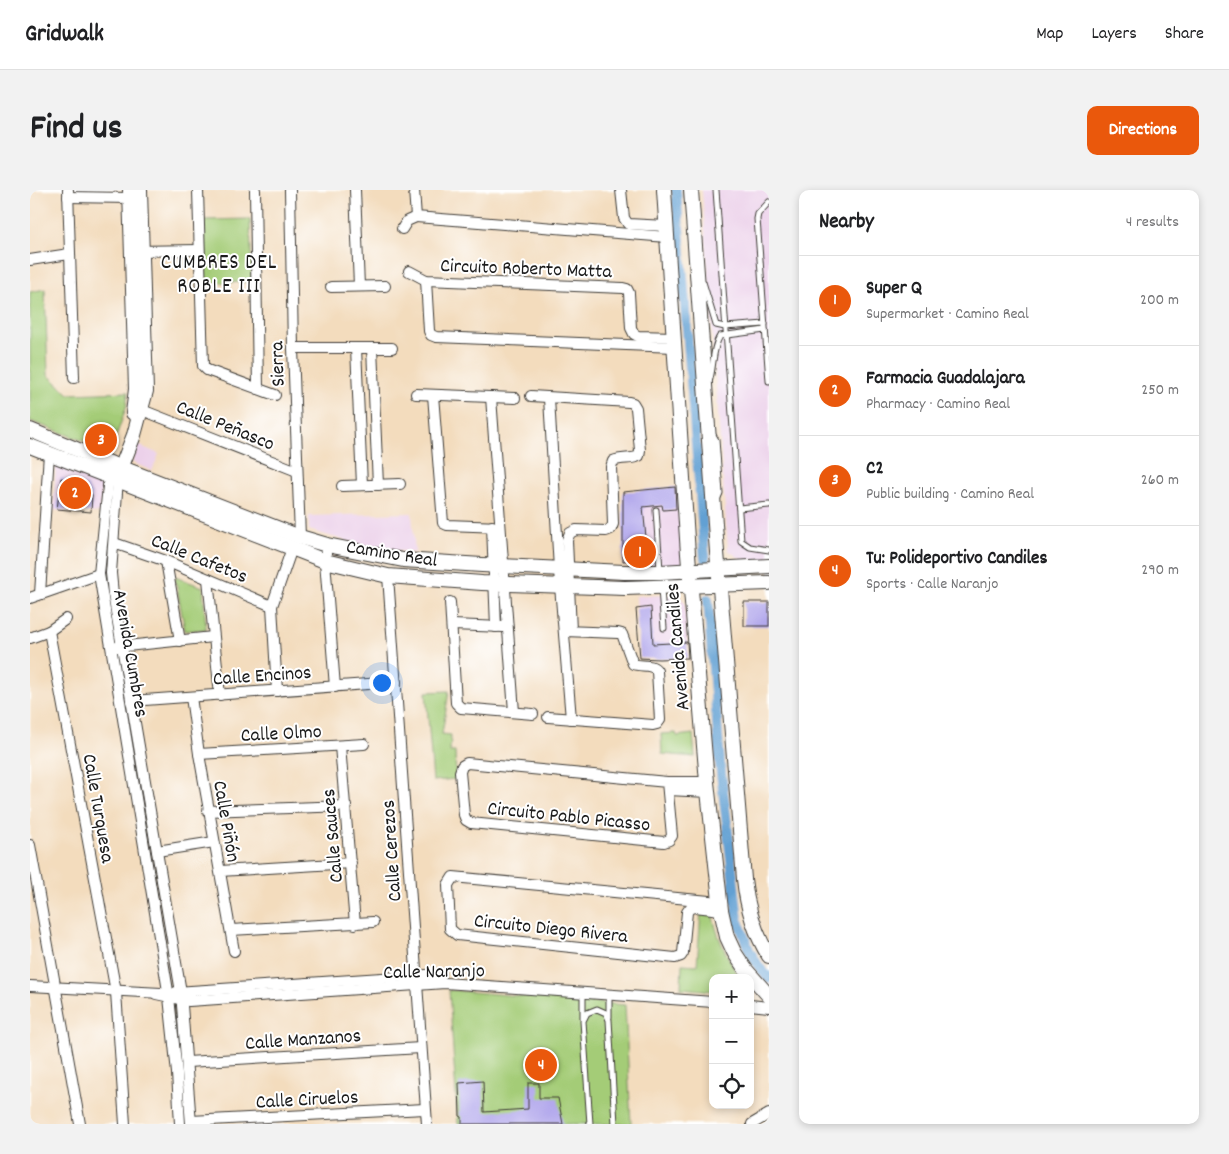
<!DOCTYPE html>
<html lang="en">
<head>
<meta charset="utf-8">
<style>
  :root { --surface:#fff; --page:#f2f2f2; --text:#202124; --muted:#757577; --line:#e0e0e0; --accent:#ea580c }
  body { margin:0; font-family:Dekko,sans-serif; background:var(--page); color:var(--text) }
  .controls { position:absolute; right:15px; bottom:15px; display:grid; overflow:hidden; border-radius:10px; box-shadow:0 2px 8px #0003 }
  .controls button { width:45px; height:45px; display:grid; place-items:center; padding:0; border:0; border-bottom:1px solid var(--line); background:var(--surface); color:var(--text); font:25px sans-serif }
  .you { position:absolute; left:351px; top:492px; width:18px; height:18px; margin:-12px; border:4px solid #fff; border-radius:50%; background:#1a73e8; box-shadow:0 0 0 8px #1a73e833 }
  .badge { display:grid; place-items:center; width:32px; height:32px; border-radius:50%; background:var(--accent); color:#fff; font-size:16px; font-weight:700 }
  .pin { position:absolute; translate:-50% -50%; border:2px solid #fff; box-shadow:0 1px 5px #0006 }
  .list { margin:0; padding:0; list-style:none }
  h2 { display:flex; justify-content:space-between; align-items:center; height:65px; margin:0; padding:0 20px; font-size:21px }
  h2 small { font-size:16px; font-weight:400; color:var(--muted) }
  .list li { display:grid; grid-template-columns:32px 1fr auto; gap:15px; align-items:center; box-sizing:border-box; height:90px; padding:0 20px; border-top:1px solid var(--line) }
  .list b { display:block; font-size:19px; white-space:nowrap }
  .list p { margin:0; font-size:16px; white-space:nowrap; color:var(--muted) }
  .list em { font-size:16px; font-style:normal; color:var(--muted) }
  .icon { flex:none; width:28px; height:28px; fill:none; stroke:currentColor; stroke-width:2; stroke-linecap:round; stroke-linejoin:round }
  .map { position:relative; flex:none; width:739px; height:934px; overflow:hidden; border-radius:10px }
  header { display:flex; align-items:center; gap:30px; box-sizing:border-box; height:70px; padding:0 25px; background:var(--surface); border-bottom:1px solid var(--line) }
  header strong { font-size:24px }
  nav { display:flex; gap:28px; margin-inline-start:auto; font-size:18px }
  .intro { display:flex; align-items:center; justify-content:space-between; box-sizing:border-box; height:120px; padding:0 30px }
  h1 { margin:0; font-size:35px }
  .button { padding:12px 22px; border-radius:10px; background:var(--accent); color:#fff; font-size:18px; font-weight:700 }
  main { display:flex; gap:30px; padding:0 30px }
  aside { flex:1; background:var(--surface); border-radius:10px; box-shadow:0 2px 8px #0003 }
  .map>svg:first-child { display:block }
  .built { fill:#ecd1ea }
  .green { fill:#a4cc77; stroke:#60744a }
  .lines { fill:none; stroke-linecap:round; stroke-linejoin:round }
  .canal { stroke:#62a0d3; stroke-width:10 }
  .building { fill:#b3a9ec }
  .lane-casing { stroke:#3c3934; stroke-width:7 }
  .street-casing { stroke:#3c3934; stroke-width:12 }
  .secondary-casing { stroke:#3c3934; stroke-width:16 }
  .lane { stroke:#fff; stroke-width:5 }
  .street { stroke:#fff; stroke-width:10 }
  .secondary { stroke:#fff; stroke-width:14 }
  .labels { text-anchor:middle; stroke-width:4; stroke-linejoin:round; paint-order:stroke }
  .street-label { font-size:20px; fill:#1c1c1c; stroke:#fff }
  .neighbourhood-label { font-size:21px; letter-spacing:1px; fill:#1c1c1c; stroke:#fff }
</style>
</head>
<body>
<header>
<strong>Gridwalk</strong>
<nav><a>Map</a><a>Layers</a><a>Share</a></nav>
</header>
<div class="intro"><h1>Find us</h1><a class="button">Directions</a></div>
<main>
<div class="map">
<svg width="739" height="934" viewBox="0 0 739 934">
  <rect width="100%" height="100%" fill="#fff"/>
  <filter id="ink" filterUnits="userSpaceOnUse"><feTurbulence type="fractalNoise" baseFrequency=".02" numOctaves="2"/><feDisplacementMap in="SourceGraphic" scale="10" xChannelSelector="R" yChannelSelector="G"/><feConvolveMatrix kernelMatrix="1 2 1 2 8 2 1 2 1" color-interpolation-filters="sRGB"/></filter>
  <filter id="wash" filterUnits="userSpaceOnUse"><feTurbulence type="fractalNoise" baseFrequency=".0096" numOctaves="4" result="noise"/><feDisplacementMap in="SourceGraphic" scale="20" xChannelSelector="R" yChannelSelector="G"/><feGaussianBlur stdDeviation="1.12" result="paint"/><feColorMatrix in="noise" values="0 0 0 0 0 0 0 0 0 0 0 0 0 0 0 0 0 1.4 0 .05"/><feComposite in="paint" operator="in"/></filter>
  <g filter="url(#wash)">
    <rect width="100%" height="100%" fill="#f3dcbd"/>
    <!-- built -->
    <g class="built">
      <polygon points="672,0 739,0 739,370 714,371 698,360"/>
      <polygon points="108,255 129,264 122,281 102,272"/>
      <polygon points="30,275 72,292 70,323 23,320 26,276"/>
      <polygon points="647,297 653,374 593,376 593,302"/>
      <polygon points="382,323 385,363 334,356 279,340 279,326"/>
      <polygon points="648,405 655,413 658,468 629,469 610,468 606,406"/>
    </g>
    <!-- green -->
    <g class="green">
      <polygon points="220,29 222,92 175,93 174,30"/>
      <polygon points="15,99 18,185 39,204 98,202 96,218 81,261 0,231 0,102"/>
      <polygon points="145,387 173,397 176,439 155,441"/>
      <polygon points="419,501 412,544 421,545 420,562 425,562 426,589 403,591 396,502"/>
      <polygon points="646,543 647,546 663,544 665,567 632,564 631,544"/>
      <path d="M671,721H682C686,746 697,767 710,788H683V801L651,798L652,774L667,775Z"/>
      <polygon points="419,800 595,815 601,934 428,934"/>
    </g>
    <g class="lines">
      <!-- canal -->
      <g class="canal">
        <polyline points="646,0 675,368"/>
        <polyline points="678,409 690,574 708,730 719,760 729,777 739,788"/>
      </g>
    </g>
    <g id="blocks">
      <!-- building -->
      <g class="building">
        <polygon points="31,288 57,296 62,305 61,322 27,319"/>
        <polygon points="645,297 646,319 633,320 632,315 613,317 618,368 593,371 593,302"/>
        <rect x="714" y="412" width="25" height="24"/>
        <polygon points="621,417 623,454 657,452 658,468 629,469 610,468 606,419"/>
        <polygon points="453,891 454,922 498,919 498,893 509,893 509,908 528,908 533,934 432,934 432,927 430,926 429,893"/>
      </g>
    </g>
  </g>
  <g filter="url(#ink)">
    <use href="#blocks" fill-opacity="0" stroke="#3c3934" stroke-width="1"/>
    <g class="lines">
      <!-- lane casing -->
      <g class="lane-casing">
        <g id="lane">
          <polyline points="686,0 711,351 720,357 739,360"/>
          <polyline points="739,12 728,24 727,29 739,191"/>
          <polyline points="673,92 686,135 695,137 735,134"/>
          <path d="M679,192C684,178 682,158 690,146L735,140"/>
          <polyline points="683,245 686,250 690,303 687,310"/>
          <polyline points="709,318 739,315"/>
          <polyline points="626,320 630,380"/>
          <polyline points="631,399 634,438"/>
          <polyline points="553,803 553,828"/>
          <polyline points="579,804 579,827"/>
          <polyline points="560,934 553,831 557,823 567,819 576,823 579,830 585,934"/>
        </g>
      </g>
      <!-- street casing -->
      <g class="street-casing">
        <g id="street">
          <polyline points="38,0 44,188"/>
          <polyline points="168,0 173,176 177,180 245,205"/>
          <polyline points="225,0 228,199"/>
          <polyline points="260,0 263,158 270,347"/>
          <polyline points="325,0 329,96"/>
          <polyline points="384,0 386,27 637,47"/>
          <polyline points="591,0 594,28 598,34 636,36"/>
          <polyline points="38,7 100,8"/>
          <polyline points="372,39 377,31 386,27"/>
          <polyline points="105,61 169,60"/>
          <polyline points="0,70 39,64"/>
          <polyline points="379,81 396,90 593,98 597,99 599,103 601,138 604,144 608,146 644,147"/>
          <polyline points="396,90 399,141 401,145 406,147 644,157"/>
          <polyline points="301,97 355,96"/>
          <polyline points="263,158 362,158"/>
          <polyline points="326,158 332,295"/>
          <polyline points="342,158 348,295"/>
          <polyline points="386,204 485,208"/>
          <polyline points="403,205 413,333 417,335 470,337"/>
          <path d="M501,206L599,212L603,213L606,218L610,260L609,266C601,270 592,267 583,271L581,277L583,334L581,339L576,341L546,340L540,343L537,350L541,441"/>
          <polyline points="461,207 484,522"/>
          <polyline points="519,208 530,396 541,529"/>
          <polyline points="112,220 267,281"/>
          <polyline points="79,286 69,384 139,807 147,883 150,934"/>
          <polyline points="88,289 81,383 83,404 151,802 161,934"/>
          <polyline points="312,296 370,294"/>
          <polyline points="462,336 466,437"/>
          <polyline points="84,353 136,371 242,416"/>
          <polyline points="297,355 295,371 305,497"/>
          <polyline points="136,371 150,451"/>
          <polyline points="358,386 397,934"/>
          <polyline points="178,389 190,505"/>
          <polyline points="10,404 19,263"/>
          <polyline points="0,408 69,384"/>
          <polyline points="420,412 426,513 431,518 503,524"/>
          <polyline points="422,435 473,437"/>
          <polyline points="19,441 86,802 95,934"/>
          <polyline points="0,448 19,441 36,429"/>
          <polyline points="87,457 183,447"/>
          <polyline points="247,501 242,416 262,358"/>
          <polyline points="161,507 169,564 204,761"/>
          <polyline points="101,511 366,492"/>
          <path d="M518,527L623,535L627,534L630,530L627,481C623,473 611,477 603,474L592,444L588,443L534,441"/>
          <polyline points="310,556 325,734"/>
          <polyline points="169,564 334,554"/>
          <polyline points="637,592 642,646 639,650 634,652 441,633 436,630 434,625 430,582 432,576 437,573 637,592 677,592"/>
          <polyline points="638,600 678,602"/>
          <polyline points="178,621 316,616"/>
          <polyline points="0,655 50,934"/>
          <polyline points="127,661 184,652"/>
          <polyline points="190,681 321,673"/>
          <polyline points="690,712 423,687 418,695 420,739 427,745 645,768 651,766 653,763 657,722 660,718 665,717 691,720"/>
          <polyline points="201,740 343,732"/>
          <polyline points="0,796 131,803"/>
          <polyline points="146,802 411,784"/>
          <polyline points="126,804 159,811 415,793 683,812"/>
          <polyline points="720,815 739,817"/>
          <polyline points="157,872 391,858"/>
          <polyline points="161,931 395,919"/>
          <polyline points="722,934 739,924"/>
        </g>
      </g>
      <!-- secondary casing -->
      <g class="secondary-casing">
        <g id="secondary">
          <polyline points="100,0 106,199 103,223"/>
          <polyline points="634,0 658,364 677,592 691,720 697,747 704,762 716,780 739,806"/>
          <path d="M661,0L687,362L714,689C717,718 724,742 739,766"/>
          <polyline points="0,240 82,274 270,347 297,355 373,370 452,375 594,382 630,382 739,376"/>
          <polyline points="0,256 295,371 358,386 452,393 595,398 739,393"/>
          <polyline points="88,286 104,245 116,201 110,0"/>
        </g>
      </g>
      <!-- lane -->
      <use href="#lane" class="lane"/>
      <!-- street -->
      <use href="#street" class="street"/>
      <!-- secondary -->
      <use href="#secondary" class="secondary"/>
    </g>
  </g>
  <g class="labels">
    <!-- street labels -->
    <g class="street-label">
      <text transform="translate(496 77) rotate(2)" y="7">Circuito Roberto Matta</text>
      <text transform="translate(246 174) rotate(-92)" y="7">Sierra</text>
      <text transform="translate(196 234) rotate(22)" y="7">Calle Peñasco</text>
      <text transform="translate(362 362) rotate(9)" y="7">Camino Real</text>
      <text transform="translate(170 367) rotate(22)" y="7">Calle Cafetos</text>
      <text transform="translate(646 457) rotate(-95)" y="7">Avenida Candiles</text>
      <text transform="translate(102 463) rotate(80)" y="7">Avenida Cumbres</text>
      <text transform="translate(232 484) rotate(-4)" y="7">Calle Encinos</text>
      <text transform="translate(251 542) rotate(-3)" y="7">Calle Olmo</text>
      <text transform="translate(70 618) rotate(80)" y="7">Calle Turquesa</text>
      <text transform="translate(539 625) rotate(6)" y="7">Circuito Pablo Picasso</text>
      <text transform="translate(198 631) rotate(80)" y="7">Calle Piñón</text>
      <text transform="translate(301 646) rotate(-95)" y="7">Calle Sauces</text>
      <text transform="translate(360 661) rotate(-94)" y="7">Calle Cerezos</text>
      <text transform="translate(521 737) rotate(6)" y="7">Circuito Diego Rivera</text>
      <text transform="translate(404 780) rotate(-1)" y="7">Calle Naranjo</text>
      <text transform="translate(273 848) rotate(-4)" y="7">Calle Manzanos</text>
      <text transform="translate(277 908) rotate(-3)" y="7">Calle Ciruelos</text>
    </g>
    <!-- neighbourhood labels -->
    <g class="neighbourhood-label">
      <text x="189" y="78">CUMBRES DEL<tspan x="189" dy="24">ROBLE III</tspan></text>
    </g>
  </g>
</svg>
<div class="controls">
<button>+</button>
<button>−</button>
<button><svg class="icon" aria-label="locate" viewBox="0 0 24 24"><circle cx="12" cy="12" r="6"/><path d="M12 2v4M12 18v4M2 12h4M18 12h4"/></svg></button>
</div>
<div class="you"></div>
<div class="pin badge" style="left:610px;top:362px">1</div>
<div class="pin badge" style="left:45px;top:303px">2</div>
<div class="pin badge" style="left:71px;top:250px">3</div>
<div class="pin badge" style="left:511px;top:875px">4</div>
</div>
<aside>
<h2>Nearby<small>4 results</small></h2>
<ul class="list">
<li><span class="badge">1</span><div><b>Super Q</b><p>Supermarket · Camino Real</p></div><em>200 m</em></li>
<li><span class="badge">2</span><div><b>Farmacia Guadalajara</b><p>Pharmacy · Camino Real</p></div><em>250 m</em></li>
<li><span class="badge">3</span><div><b>C2</b><p>Public building · Camino Real</p></div><em>260 m</em></li>
<li><span class="badge">4</span><div><b>Tu: Polideportivo Candiles</b><p>Sports · Calle Naranjo</p></div><em>290 m</em></li>
</ul>
</aside>
</main>
</body>
</html>
